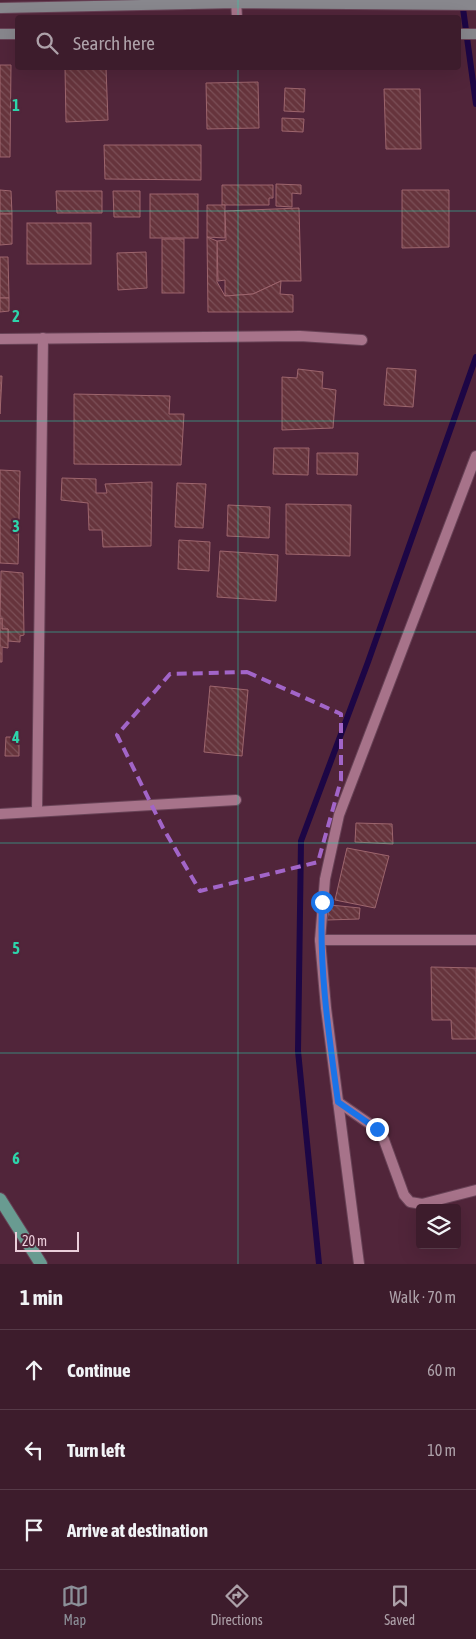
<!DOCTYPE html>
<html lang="en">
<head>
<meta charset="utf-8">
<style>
  :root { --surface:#3d1c2c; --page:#482938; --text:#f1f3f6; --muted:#ada1a9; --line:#563a48; --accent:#8c9099 }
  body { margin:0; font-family:"Asap Condensed",sans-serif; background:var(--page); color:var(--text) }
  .controls { position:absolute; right:15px; bottom:15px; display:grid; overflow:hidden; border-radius:5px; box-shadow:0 5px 20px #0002 }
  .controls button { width:45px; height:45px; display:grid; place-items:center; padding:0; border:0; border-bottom:1px solid var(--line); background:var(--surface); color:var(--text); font:25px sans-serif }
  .scale { position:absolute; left:15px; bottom:12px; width:64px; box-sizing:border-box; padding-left:5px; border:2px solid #ebceda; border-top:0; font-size:14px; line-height:18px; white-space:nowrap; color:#ebceda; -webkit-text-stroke:4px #51253a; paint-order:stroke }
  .stop { position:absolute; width:15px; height:15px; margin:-11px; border:4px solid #1a73e8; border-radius:50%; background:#fff }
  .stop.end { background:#1a73e8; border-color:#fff; box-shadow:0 1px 5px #0008 }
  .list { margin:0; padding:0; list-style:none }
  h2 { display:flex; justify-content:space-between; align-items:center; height:65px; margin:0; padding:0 20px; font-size:21px }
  h2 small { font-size:16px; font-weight:400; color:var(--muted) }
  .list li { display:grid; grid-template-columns:32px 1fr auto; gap:15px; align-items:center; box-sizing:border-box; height:80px; padding:0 20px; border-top:1px solid var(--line) }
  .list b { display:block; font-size:19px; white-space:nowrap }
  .list em { font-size:16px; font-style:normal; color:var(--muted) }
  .icon { flex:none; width:28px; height:28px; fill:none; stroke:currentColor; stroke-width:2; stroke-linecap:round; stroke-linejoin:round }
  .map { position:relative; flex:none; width:476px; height:1264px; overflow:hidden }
  .search { position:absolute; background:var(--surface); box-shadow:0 5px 20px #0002; left:15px; right:15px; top:15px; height:55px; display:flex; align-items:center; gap:12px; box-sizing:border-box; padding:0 18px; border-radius:5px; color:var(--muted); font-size:19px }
  .sheet { height:305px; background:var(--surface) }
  nav { display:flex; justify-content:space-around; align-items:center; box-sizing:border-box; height:70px; border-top:1px solid var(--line); background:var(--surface); font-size:14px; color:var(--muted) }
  nav a { display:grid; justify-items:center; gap:2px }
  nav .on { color:var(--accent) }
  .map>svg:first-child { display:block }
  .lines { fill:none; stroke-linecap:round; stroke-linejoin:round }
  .stream { stroke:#1d0645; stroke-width:6 }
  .building { fill:url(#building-back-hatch); stroke:#9d656d }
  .minor-casing { stroke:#684256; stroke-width:12 }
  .secondary-casing { stroke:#684256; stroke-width:12 }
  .primary-casing { stroke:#684256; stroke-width:14 }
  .minor { stroke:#a7738a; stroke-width:10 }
  .secondary { stroke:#88878d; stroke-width:10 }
  .primary { stroke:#699b91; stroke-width:12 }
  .route { stroke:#1a73e8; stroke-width:6 }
  .marked { fill:none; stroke:#a265c8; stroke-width:4; stroke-dasharray:10 6; stroke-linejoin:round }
  .grid { fill:none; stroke:#2dd5ab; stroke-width:1; stroke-opacity:0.55 }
  .grid-label { font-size:16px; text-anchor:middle; font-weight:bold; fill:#2dd5ab; stroke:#51253a; stroke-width:4.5; stroke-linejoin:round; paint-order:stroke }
</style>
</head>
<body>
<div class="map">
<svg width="476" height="1264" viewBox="0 0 476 1264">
  <defs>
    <pattern id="building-back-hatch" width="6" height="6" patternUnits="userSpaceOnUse" patternTransform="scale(1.25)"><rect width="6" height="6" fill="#66343c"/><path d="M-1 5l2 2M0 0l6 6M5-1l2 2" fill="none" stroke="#7c5058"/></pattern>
  </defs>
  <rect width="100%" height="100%" fill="#51253a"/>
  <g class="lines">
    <!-- stream -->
    <g class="stream">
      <polyline points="462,1 476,104"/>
      <polyline points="319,1264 298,1051 301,841 368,662 476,357"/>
    </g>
  </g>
  <!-- building -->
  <g class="building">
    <polygon points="0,65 11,65 10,157 0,157"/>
    <polygon points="65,68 106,68 108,120 66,122"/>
    <polygon points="258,82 259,128 207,129 206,83"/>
    <polygon points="285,88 305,89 304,112 284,111"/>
    <polygon points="384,89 420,89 421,149 386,149"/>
    <polygon points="282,118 304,119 303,132 282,131"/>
    <polygon points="104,145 201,145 201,180 105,179"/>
    <polygon points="276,184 301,185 301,194 292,193 292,207 276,206"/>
    <polygon points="222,185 273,185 273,198 269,198 269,205 222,205"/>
    <polygon points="0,190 11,191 12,214 0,214"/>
    <polygon points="402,190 449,190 449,247 402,248"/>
    <polygon points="56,191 102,191 102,213 57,213"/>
    <polygon points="113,191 140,191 140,217 114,217"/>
    <rect x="150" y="194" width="48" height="44"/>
    <polygon points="207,205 225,205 225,238 207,237"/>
    <polygon points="299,208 301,281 281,281 253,294 225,296 225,280 218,281 217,241 226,240 225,211"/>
    <polygon points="0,214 12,214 12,244 0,245"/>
    <rect x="27" y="223" width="64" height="41"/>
    <polygon points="207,237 217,241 217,282 225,296 253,294 281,281 280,294 293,295 293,312 208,312"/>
    <rect x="162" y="239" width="22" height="54"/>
    <polygon points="146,252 147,288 118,290 117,253"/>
    <polygon points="0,257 8,257 9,298 0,298"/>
    <polygon points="0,298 9,298 9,311 0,312"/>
    <polygon points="387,368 416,370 413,407 384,405"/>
    <polygon points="298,369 323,372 322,388 336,390 333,428 282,430 282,377 297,378"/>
    <polygon points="0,376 2,376 0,414"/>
    <polygon points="74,394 170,396 169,414 184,414 181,465 74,464"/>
    <polygon points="274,448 309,448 308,475 273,474"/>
    <polygon points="317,453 358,453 357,475 317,474"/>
    <polygon points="0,470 20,471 18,564 0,563"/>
    <polygon points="62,478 96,479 96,493 107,493 105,484 152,482 151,546 103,547 102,530 89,530 88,503 61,500"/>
    <polygon points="177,483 206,484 203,528 175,527"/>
    <polygon points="286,504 351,505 350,556 286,554"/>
    <polygon points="228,505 270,507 269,538 227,536"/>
    <polygon points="179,540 210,542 209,571 178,569"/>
    <polygon points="220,551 278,555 276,601 217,597"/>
    <polygon points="1,571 23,573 24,635 20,636 20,642 8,641 8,629 2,629 2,618 0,619"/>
    <polygon points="2,618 2,629 8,629 8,648 2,647 2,662 0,662 0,619"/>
    <polygon points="210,686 248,690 242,756 204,752"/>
    <polygon points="6,737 19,737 19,756 5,756"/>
    <polygon points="356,823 392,824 393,844 355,842"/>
    <polygon points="347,848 389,856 375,908 335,900"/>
    <polygon points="330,905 360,908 359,919 327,920"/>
    <polygon points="431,967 476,968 476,1039 452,1039 451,1020 432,1020"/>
  </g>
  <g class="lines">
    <!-- minor casing -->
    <g class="minor-casing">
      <g id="minor">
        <polyline points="236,0 237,18"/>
        <polyline points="0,339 300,336 362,340"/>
        <polyline points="37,810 43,338"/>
        <polyline points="0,814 236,800"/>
        <polyline points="320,940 476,940"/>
        <polyline points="338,1102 377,1129 384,1140 404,1195 410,1202 422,1204 476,1190"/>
        <polyline points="359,1264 326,1008 320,940 325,879 339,815 476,456"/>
      </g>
    </g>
    <!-- secondary casing -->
    <g class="secondary-casing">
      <g id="secondary">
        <polyline points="0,8 236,3 476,5"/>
        <polyline points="0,34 18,34"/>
        <polyline points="458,34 476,34"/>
      </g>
    </g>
    <!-- primary casing -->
    <g class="primary-casing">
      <polyline id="primary" points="0,1199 41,1264"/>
    </g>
    <!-- minor -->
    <use href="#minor" class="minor"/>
    <!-- secondary -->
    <use href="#secondary" class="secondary"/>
    <!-- primary -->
    <use href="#primary" class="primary"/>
  </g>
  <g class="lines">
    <!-- route -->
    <path class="route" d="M322,902C319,970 329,1036 338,1102L377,1129"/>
  </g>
  <!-- marked area -->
  <path class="marked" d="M247,672L341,714V780L318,862L200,891L163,828L117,735L170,674Z"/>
  <!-- grid -->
  <path class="grid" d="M238,0V18M238,68V1264M0,211H476M0,421H476M0,632H476M0,843H476M0,1053H476"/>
  <g class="grid-label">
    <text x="16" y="111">1</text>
    <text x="16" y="322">2</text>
    <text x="16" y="532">3</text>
    <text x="16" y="743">4</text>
    <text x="16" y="954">5</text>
    <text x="16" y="1164">6</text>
  </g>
</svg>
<div class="controls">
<button><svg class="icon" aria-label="layers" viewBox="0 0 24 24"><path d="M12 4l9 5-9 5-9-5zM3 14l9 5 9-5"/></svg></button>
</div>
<div class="scale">20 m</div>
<div class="stop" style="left:322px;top:902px"></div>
<div class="stop end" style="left:377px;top:1129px"></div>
<div class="search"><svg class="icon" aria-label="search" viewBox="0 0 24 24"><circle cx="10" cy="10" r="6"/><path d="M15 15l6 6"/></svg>Search here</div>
</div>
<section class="sheet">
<h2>1 min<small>Walk · 70 m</small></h2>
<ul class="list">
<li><svg class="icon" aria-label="ahead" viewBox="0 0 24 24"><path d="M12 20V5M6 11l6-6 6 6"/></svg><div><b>Continue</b></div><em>60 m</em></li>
<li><svg class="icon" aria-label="left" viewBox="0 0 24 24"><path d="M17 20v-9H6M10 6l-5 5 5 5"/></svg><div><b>Turn left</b></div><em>10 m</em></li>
<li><svg class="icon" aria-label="arrive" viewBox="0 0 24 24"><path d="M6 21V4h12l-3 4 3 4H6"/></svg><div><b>Arrive at destination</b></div></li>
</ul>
</section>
<nav>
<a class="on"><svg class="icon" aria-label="map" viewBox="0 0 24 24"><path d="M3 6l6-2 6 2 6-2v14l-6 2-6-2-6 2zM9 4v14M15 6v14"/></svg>Map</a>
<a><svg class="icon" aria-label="directions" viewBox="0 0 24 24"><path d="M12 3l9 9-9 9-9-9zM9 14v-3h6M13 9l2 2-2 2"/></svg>Directions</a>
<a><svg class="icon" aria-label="saved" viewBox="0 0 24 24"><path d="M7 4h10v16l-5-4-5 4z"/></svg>Saved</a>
</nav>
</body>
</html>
